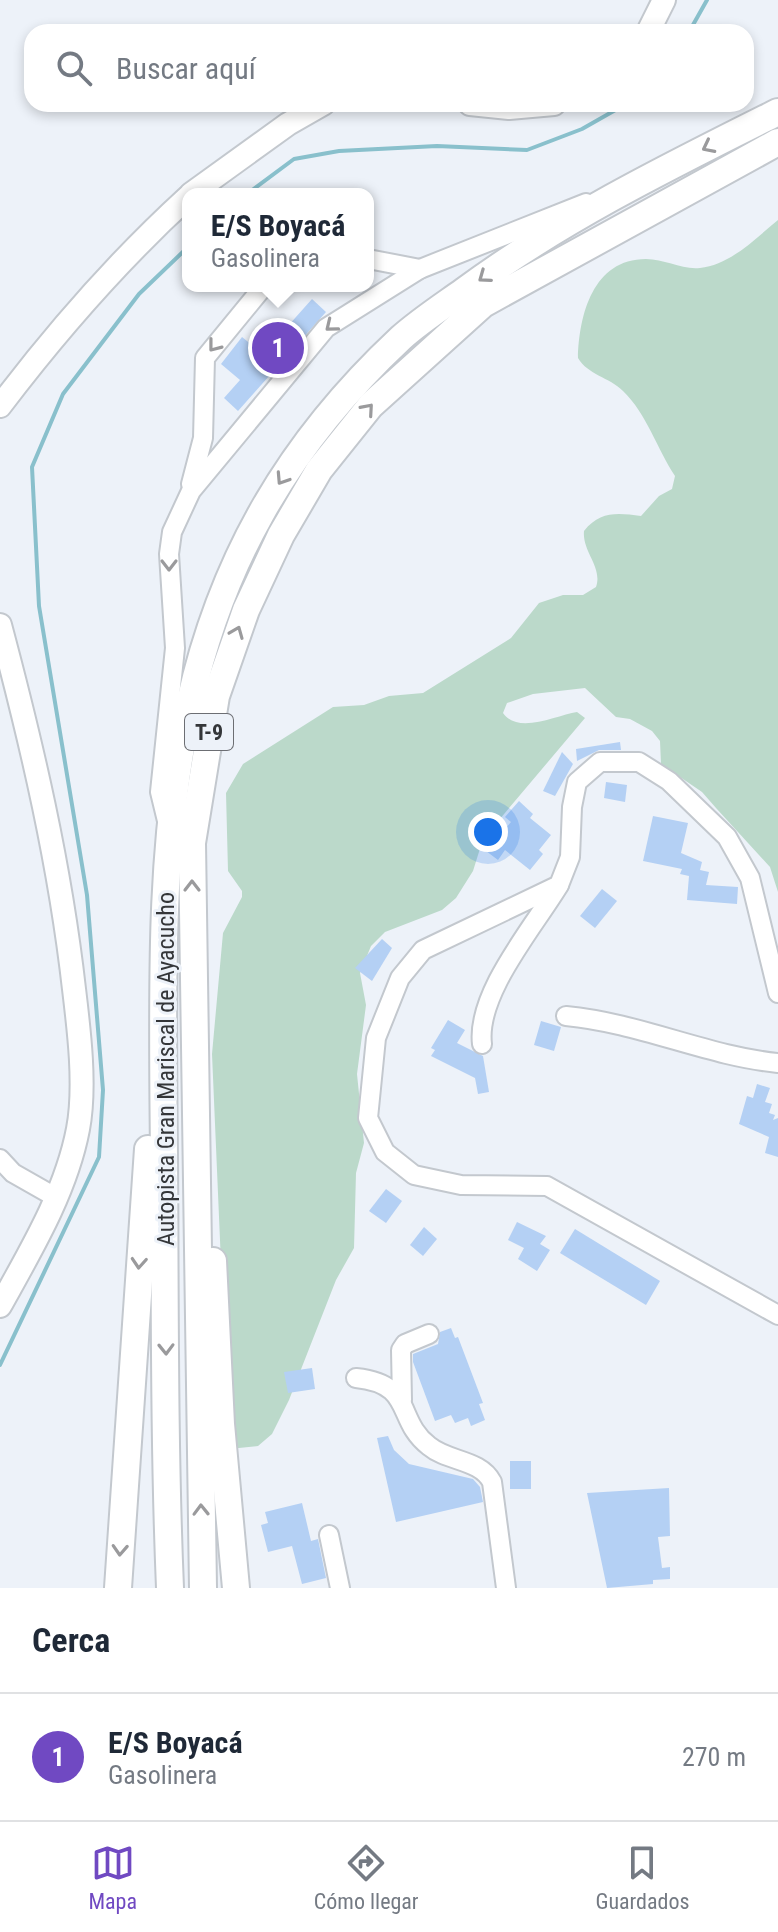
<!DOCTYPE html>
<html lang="es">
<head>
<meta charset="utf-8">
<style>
  :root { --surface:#fff; --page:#f6f6f7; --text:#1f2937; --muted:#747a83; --line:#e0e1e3; --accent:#7049c2 }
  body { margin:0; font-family:"Roboto Condensed",sans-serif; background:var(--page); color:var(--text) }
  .you { position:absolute; left:488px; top:832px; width:28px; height:28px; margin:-20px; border:6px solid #fff; border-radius:50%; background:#1a73e8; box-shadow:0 0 0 12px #1a73e833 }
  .badge { display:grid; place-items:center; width:52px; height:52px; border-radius:50%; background:var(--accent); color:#fff; font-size:26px; font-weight:700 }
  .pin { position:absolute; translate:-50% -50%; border:4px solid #fff; box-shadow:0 2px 8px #0006 }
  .popup { position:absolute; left:182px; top:188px; width:192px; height:104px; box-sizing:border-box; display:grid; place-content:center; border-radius:16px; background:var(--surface); filter:drop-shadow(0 2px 6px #0005); font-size:26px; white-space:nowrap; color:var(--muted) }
  .popup b { font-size:30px; color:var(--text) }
  .popup::after { content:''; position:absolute; left:50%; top:100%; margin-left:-16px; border:16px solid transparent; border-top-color:var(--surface) }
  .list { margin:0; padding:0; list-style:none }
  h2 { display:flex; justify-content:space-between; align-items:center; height:104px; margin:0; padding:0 32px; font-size:34px }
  h2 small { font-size:26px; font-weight:400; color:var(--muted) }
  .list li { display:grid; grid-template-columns:52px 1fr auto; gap:24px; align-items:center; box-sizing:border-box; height:128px; padding:0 32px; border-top:2px solid var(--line) }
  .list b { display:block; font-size:30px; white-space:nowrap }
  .list p { margin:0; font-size:26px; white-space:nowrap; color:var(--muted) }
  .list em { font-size:26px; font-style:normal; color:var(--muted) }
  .icon { flex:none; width:44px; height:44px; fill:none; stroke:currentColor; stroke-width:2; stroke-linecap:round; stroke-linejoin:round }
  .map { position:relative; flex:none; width:778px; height:1588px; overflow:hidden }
  .search { position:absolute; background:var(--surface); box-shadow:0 4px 12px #0003; left:24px; right:24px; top:24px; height:88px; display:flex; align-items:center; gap:20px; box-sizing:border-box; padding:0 28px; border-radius:24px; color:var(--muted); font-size:30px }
  .sheet { height:232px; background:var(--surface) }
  nav { display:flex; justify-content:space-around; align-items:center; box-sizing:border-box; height:112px; border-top:2px solid var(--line); background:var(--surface); font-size:22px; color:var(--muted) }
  nav a { display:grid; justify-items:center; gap:4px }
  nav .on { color:var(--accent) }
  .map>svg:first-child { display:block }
  .green { fill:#bbd9ca }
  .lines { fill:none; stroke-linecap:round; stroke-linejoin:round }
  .stream { stroke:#89c0cc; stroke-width:4 }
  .building { fill:#b4d0f4 }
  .minor-casing { stroke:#c3c8ce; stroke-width:22 }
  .major-casing { stroke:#c3c8ce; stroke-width:26 }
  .highway-casing { stroke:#c3c8ce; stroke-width:30 }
  .minor { stroke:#fff; stroke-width:18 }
  .major { stroke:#fff; stroke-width:22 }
  .highway { stroke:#fff; stroke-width:26 }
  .oneway { stroke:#9a9a9c }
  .labels { text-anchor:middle; stroke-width:6; stroke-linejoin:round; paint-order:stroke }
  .shield { fill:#edf2f9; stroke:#6c6e73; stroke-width:2 }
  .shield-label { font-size:22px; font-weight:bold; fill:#343639 }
  .street-label { font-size:24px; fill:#343639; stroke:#edf2f9 }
</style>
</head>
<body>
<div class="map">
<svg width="778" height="1588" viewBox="0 0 778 1588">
  <rect width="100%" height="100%" fill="#edf2f9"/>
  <!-- green -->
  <path class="green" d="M778,220V892L770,867L716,808L702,792L661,764L660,741L652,731L630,719L616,717L585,688L533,694L507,703L503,713C518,735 557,715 577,712L585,718L483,839L473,871L456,898L442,910L385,932L371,946L360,973L366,1005L357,1074L364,1143L356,1173L354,1248L336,1280L289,1400L272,1434L258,1446L229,1449L212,1054L223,933L242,897V891L228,871L226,793L243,764L333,707L364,705L389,696L423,693L511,638L539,603L563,595H583L596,587C603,567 582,552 584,531C600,511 617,513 641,516L659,496L672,489L675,476C657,449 647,414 623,391C609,377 588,375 578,358C579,315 593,259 646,259C665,259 682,270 700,268C730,265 756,238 778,220Z"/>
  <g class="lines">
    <!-- stream -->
    <g class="stream">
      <polyline points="689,32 707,0"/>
      <polyline points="247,194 294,159 339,151 437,146 527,150 582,129 626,104"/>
      <polyline points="0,1365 99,1157 103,1090 87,895 39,606 32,467 63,394 139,294 188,247"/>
    </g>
  </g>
  <!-- building -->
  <g class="building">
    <polygon points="312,299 326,312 238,411 224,398 240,380 221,364 242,337 263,354"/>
    <polygon points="620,742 621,750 599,750 577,761 576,749"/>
    <polygon points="562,752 573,764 555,796 543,791"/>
    <polygon points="606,782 627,785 625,802 604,798"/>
    <polygon points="519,801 533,814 530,818 551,835 539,850 543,854 530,870 505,850 498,860 474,842 484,829 497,838 511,822 505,817"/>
    <polygon points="653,816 688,823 681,853 702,862 700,870 709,872 706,885 738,887 737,904 687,900 689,876 680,874 682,869 643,861"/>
    <polygon points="602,889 617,901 595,928 580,916"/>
    <polygon points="382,939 392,948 372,981 355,968"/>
    <polygon points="448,1020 465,1030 457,1043 483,1056 489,1092 478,1094 475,1078 431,1056 435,1050 431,1048"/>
    <polygon points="541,1021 561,1027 554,1051 534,1045"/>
    <polygon points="757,1084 770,1088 765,1102 772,1104 769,1113 775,1115 773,1120 778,1118 778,1157 765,1153 769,1137 739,1124 747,1096 753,1098"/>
    <polygon points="386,1189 402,1201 386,1223 369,1211"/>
    <polygon points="517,1222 546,1236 540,1244 550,1250 537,1271 518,1259 524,1248 508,1240"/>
    <polygon points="424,1227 437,1239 423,1256 410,1245"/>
    <polygon points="575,1229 660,1281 646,1305 560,1253"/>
    <polygon points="451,1328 455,1338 458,1337 483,1403 479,1404 485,1420 471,1426 468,1418 455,1423 451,1415 435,1421 413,1362 413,1354 438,1344 440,1332"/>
    <polygon points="312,1368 315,1389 288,1393 284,1372"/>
    <polygon points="388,1436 394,1450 409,1464 473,1479 480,1487 483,1502 396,1522 377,1438"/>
    <rect x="510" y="1461" width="21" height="28"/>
    <polygon points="669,1488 670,1536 658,1537 662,1568 670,1567 670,1579 653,1580 653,1584 607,1588 587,1493"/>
    <polygon points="302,1503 311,1541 318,1539 326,1578 302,1584 292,1546 268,1552 261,1525 268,1523 265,1512"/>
  </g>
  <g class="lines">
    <!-- minor casing -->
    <g class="minor-casing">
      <g id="minor">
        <polyline points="368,259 420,269"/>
        <polyline points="191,484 203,438 205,358 264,286"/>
        <polyline points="167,821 160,792 175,648 169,554 172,532 191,491 326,328 420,269 586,203"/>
        <polyline points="778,993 750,878 727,837 669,781 639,762 600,762 577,782 572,807 570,857 559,885 423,950 400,978 376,1038 368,1118 385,1152 414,1175 461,1185 547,1186 778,1315"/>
        <path d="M566,1016C640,1023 707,1056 778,1063"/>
        <path d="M482,1044C476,994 533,928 559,885"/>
        <polyline points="0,1159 13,1173 57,1198"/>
        <path d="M356,1378C415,1384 395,1420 429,1446C448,1462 480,1459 492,1482L506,1588"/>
        <polyline points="402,1400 401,1350 405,1344 429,1334"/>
        <polyline points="329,1535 340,1588"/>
      </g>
    </g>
    <!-- major casing -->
    <g class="major-casing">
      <g id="major">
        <polyline points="648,32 664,0"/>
        <polyline points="470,104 509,108 554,104"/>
        <polyline points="191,194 288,124 323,104"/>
        <path d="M0,406C57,331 119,260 188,197"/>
        <path d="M0,625C32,745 60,865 74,989C79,1030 86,1087 78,1129C66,1192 31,1250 0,1306"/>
      </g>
    </g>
    <!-- highway casing -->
    <g class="highway-casing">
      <g id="highway">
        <polyline points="213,1261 221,1424 236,1588"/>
        <polyline points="118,1588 148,1149"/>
        <path d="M170,1588C164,1444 165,1299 164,1155C161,839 149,573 401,338C420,321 443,306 464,291C562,219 670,166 778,112"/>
        <polyline points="203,1588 192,843 216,696 246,610 281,535 319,470 371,405 483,304 778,142"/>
      </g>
    </g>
    <!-- minor -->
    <use href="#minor" class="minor"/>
    <!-- major -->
    <use href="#major" class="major"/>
    <!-- highway -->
    <use href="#highway" class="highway"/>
  </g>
  <!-- one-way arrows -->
  <defs><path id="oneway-chevron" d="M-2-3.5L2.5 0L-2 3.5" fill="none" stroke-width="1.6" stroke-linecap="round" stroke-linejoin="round" transform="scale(2)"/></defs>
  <g class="oneway">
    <use href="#oneway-chevron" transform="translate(708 147) rotate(153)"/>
    <use href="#oneway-chevron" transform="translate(484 277) rotate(144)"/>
    <use href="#oneway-chevron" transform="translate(331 326) rotate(141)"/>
    <use href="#oneway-chevron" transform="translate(214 346) rotate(128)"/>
    <use href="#oneway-chevron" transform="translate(368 409) rotate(-49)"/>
    <use href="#oneway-chevron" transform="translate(282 479) rotate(123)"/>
    <use href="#oneway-chevron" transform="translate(169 565) rotate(90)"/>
    <use href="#oneway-chevron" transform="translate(237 632) rotate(-68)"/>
    <use href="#oneway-chevron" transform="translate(192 886) rotate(-90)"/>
    <use href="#oneway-chevron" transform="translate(139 1263) rotate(94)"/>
    <use href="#oneway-chevron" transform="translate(166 1349) rotate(89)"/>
    <use href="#oneway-chevron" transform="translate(201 1510) rotate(-91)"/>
    <use href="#oneway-chevron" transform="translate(120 1550) rotate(93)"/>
  </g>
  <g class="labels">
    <!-- shield labels -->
    <rect class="shield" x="185" y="714" width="48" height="36" rx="6"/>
    <g class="shield-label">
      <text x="209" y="740">T-9</text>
    </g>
    <!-- street labels -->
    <g class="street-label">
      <text transform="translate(166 1069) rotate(-90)" y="8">Autopista Gran Mariscal de Ayacucho</text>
    </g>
  </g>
</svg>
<div class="you"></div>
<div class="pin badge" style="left:278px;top:348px">1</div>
<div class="popup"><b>E/S Boyacá</b>Gasolinera</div>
<div class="search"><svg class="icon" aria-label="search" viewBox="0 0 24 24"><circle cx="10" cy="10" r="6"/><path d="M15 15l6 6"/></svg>Buscar aquí</div>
</div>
<section class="sheet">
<h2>Cerca<small></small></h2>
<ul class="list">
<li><span class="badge">1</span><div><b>E/S Boyacá</b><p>Gasolinera</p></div><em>270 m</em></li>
</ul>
</section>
<nav>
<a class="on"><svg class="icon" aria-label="map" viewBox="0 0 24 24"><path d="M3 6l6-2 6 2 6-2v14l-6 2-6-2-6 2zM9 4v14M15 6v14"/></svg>Mapa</a>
<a><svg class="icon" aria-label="directions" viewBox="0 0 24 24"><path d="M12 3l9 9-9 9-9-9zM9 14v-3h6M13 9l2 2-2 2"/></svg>Cómo llegar</a>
<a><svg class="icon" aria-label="saved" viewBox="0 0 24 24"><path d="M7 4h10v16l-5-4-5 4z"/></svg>Guardados</a>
</nav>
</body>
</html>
